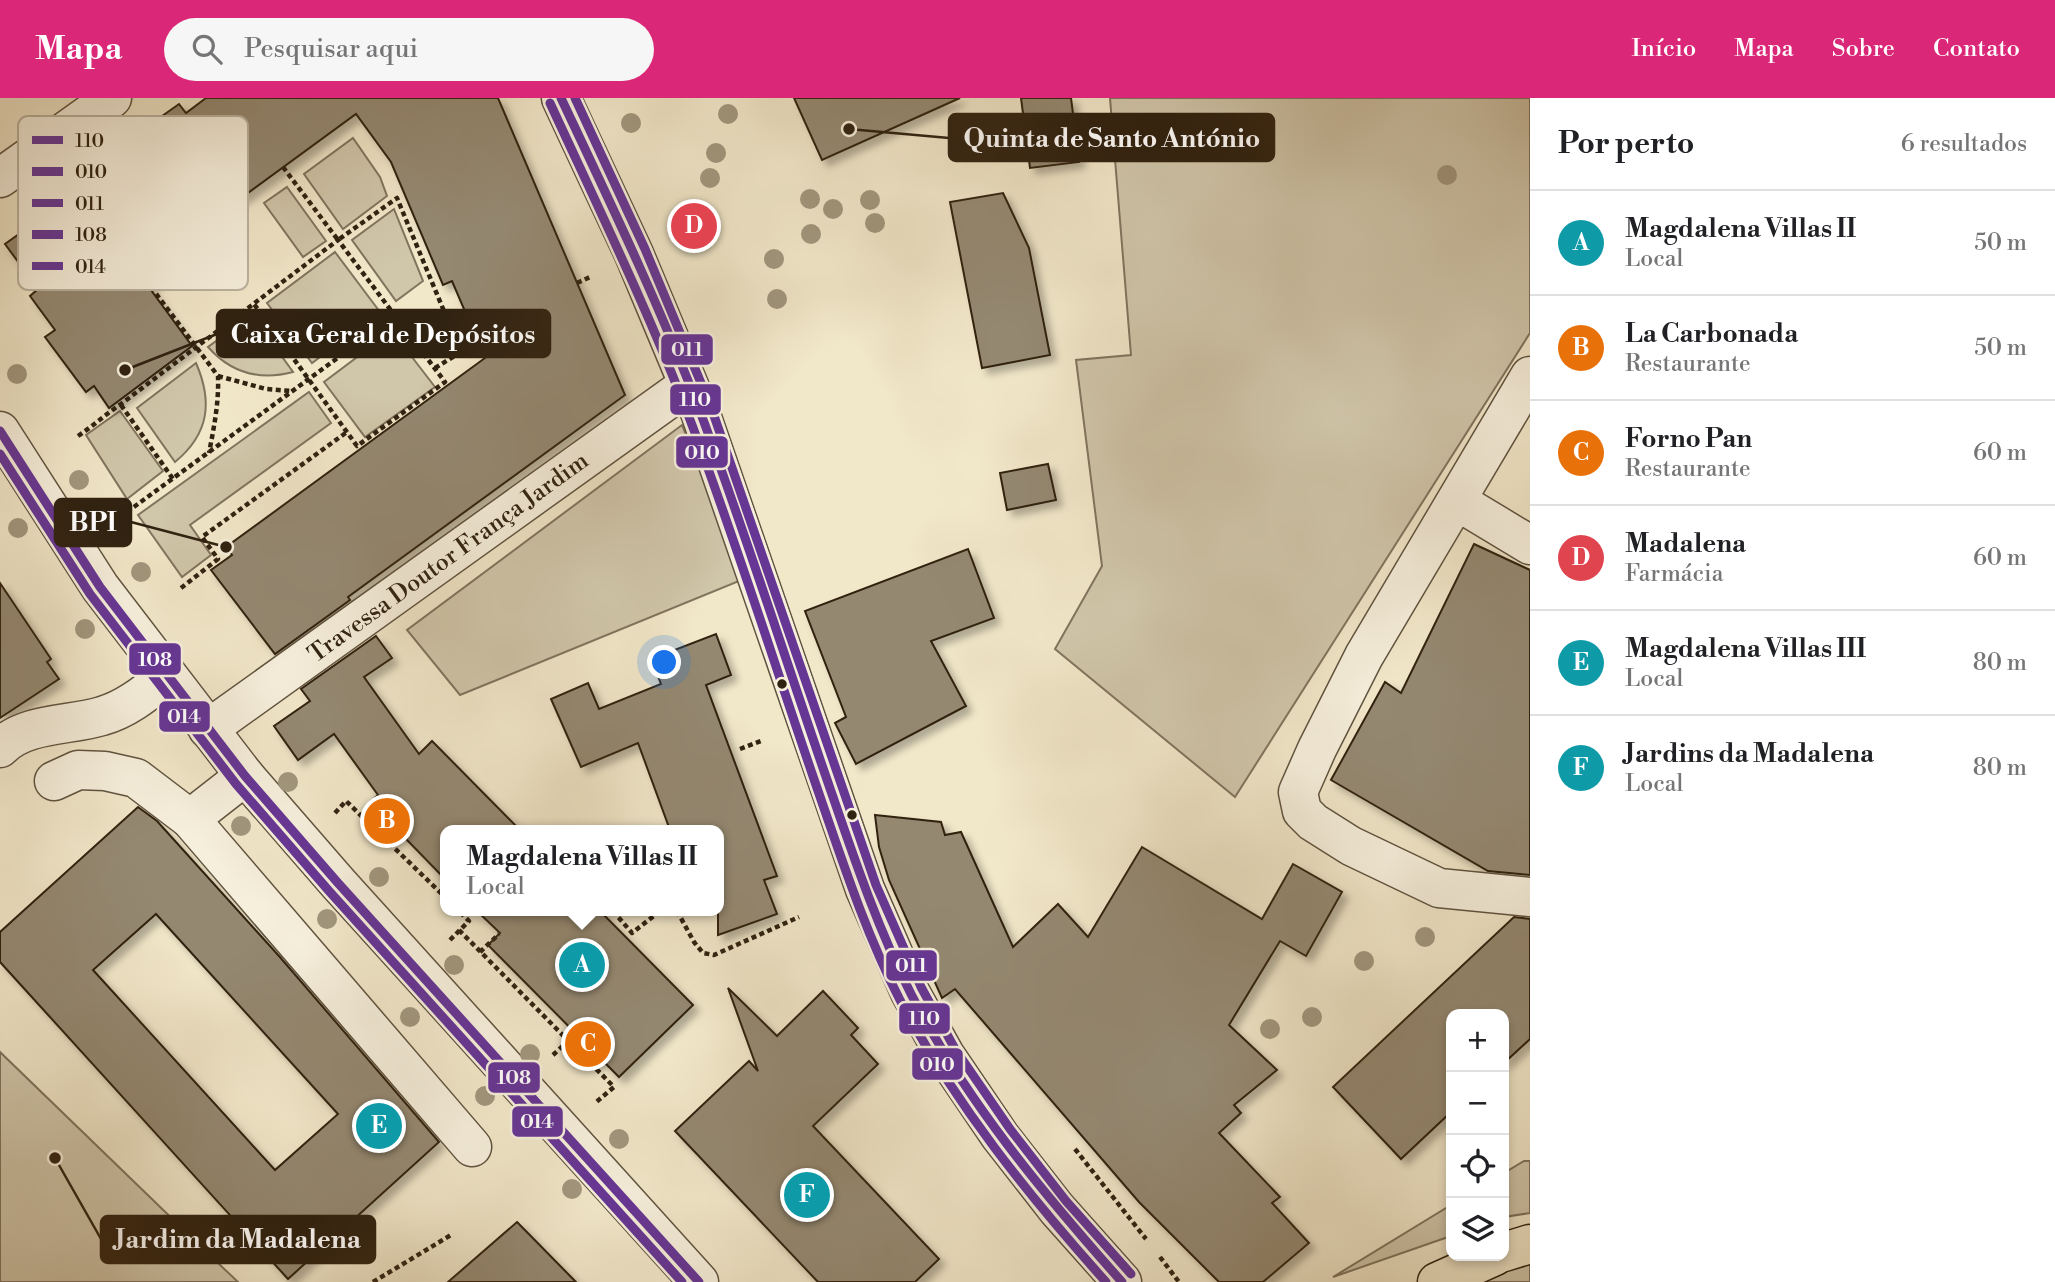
<!DOCTYPE html>
<html lang="pt">
<head>
<meta charset="utf-8">
<style>
  :root { --surface:#fff; --page:#f6f6f6; --text:#202124; --muted:#757577; --line:#e0e0e0; --accent:#db2777 }
  body { margin:0; font-family:"Libre Bodoni",serif; background:var(--page); color:var(--text) }
  .controls { position:absolute; right:21px; bottom:21px; display:grid; overflow:hidden; border-radius:14px; box-shadow:0 4px 10px #0003 }
  .controls button { width:63px; height:63px; display:grid; place-items:center; padding:0; border:0; border-bottom:2px solid var(--line); background:var(--surface); color:var(--text); font:35px sans-serif }
  .you { position:absolute; left:665px; top:565px; width:24px; height:24px; margin:-18px; border:5px solid #fff; border-radius:50%; background:#1a73e8; box-shadow:0 0 0 10px #1a73e833 }
  .badge { display:grid; place-items:center; width:46px; height:46px; border-radius:50%; background:var(--accent); color:#fff; font-size:23px; font-weight:700 }
  .pin { position:absolute; translate:-50% -50%; border:4px solid #fff; box-shadow:0 2px 7px #0006 }
  .popup { position:absolute; left:440px; top:727px; width:284px; height:91px; box-sizing:border-box; display:grid; place-content:center; border-radius:14px; background:var(--surface); filter:drop-shadow(0 2px 5px #0005); font-size:23px; white-space:nowrap; color:var(--muted) }
  .popup b { font-size:26px; color:var(--text) }
  .popup::after { content:''; position:absolute; left:50%; top:100%; margin-left:-14px; border:14px solid transparent; border-top-color:var(--surface) }
  .list { margin:0; padding:0; list-style:none }
  h2 { display:flex; justify-content:space-between; align-items:center; height:91px; margin:0; padding:0 28px; font-size:30px }
  h2 small { font-size:23px; font-weight:400; color:var(--muted) }
  .list li { display:grid; grid-template-columns:46px 1fr auto; gap:21px; align-items:center; box-sizing:border-box; height:105px; padding:0 28px; border-top:2px solid var(--line) }
  .list b { display:block; font-size:26px; white-space:nowrap }
  .list p { margin:0; font-size:23px; white-space:nowrap; color:var(--muted) }
  .list em { font-size:23px; font-style:normal; color:var(--muted) }
  .icon { flex:none; width:38px; height:38px; fill:none; stroke:currentColor; stroke-width:2; stroke-linecap:round; stroke-linejoin:round }
  .map { position:relative; flex:none; width:1530px; height:1184px; overflow:hidden }
  header { display:flex; align-items:center; gap:42px; box-sizing:border-box; height:98px; padding:0 35px; background:var(--accent); color:#fff }
  header strong { font-size:33px }
  nav { display:flex; gap:38px; margin-inline-start:auto; font-size:24px }
  .search { width:490px; height:63px; background:var(--page); display:flex; align-items:center; gap:18px; box-sizing:border-box; padding:0 24px; border-radius:38px; color:var(--muted); font-size:26px }
  main { display:flex }
  aside { flex:1; background:var(--surface) }
  .map>svg:first-child { display:block }
  .green { fill:#d0c6aa; stroke:#80745e; stroke-width:2 }
  .building { fill:#948871; stroke:#302211; stroke-width:2; fill-rule:evenodd; filter:url(#shadow) }
  .lines { fill:none; stroke-linecap:round; stroke-linejoin:round }
  .minor-casing { stroke:#60533f; stroke-width:41 }
  .highway-casing { stroke:#302211; stroke-width:41 }
  .path { stroke:#302211; stroke-width:4.5; stroke-dasharray:5 3.5; stroke-linecap:butt }
  .minor { stroke:#f6efdc; stroke-width:38 }
  .highway { stroke:#f1e7c9; stroke-width:38 }
  .bus-1-casing { stroke:#f6efdc; stroke-width:14 }
  .bus-2-casing { stroke:#f6efdc; stroke-width:14 }
  .bus-3-casing { stroke:#f6efdc; stroke-width:14 }
  .bus-4-casing { stroke:#f6efdc; stroke-width:14 }
  .bus-5-casing { stroke:#f6efdc; stroke-width:14 }
  .bus-1 { stroke:#663695; stroke-width:9 }
  .bus-2 { stroke:#663695; stroke-width:9 }
  .bus-3 { stroke:#663695; stroke-width:9 }
  .bus-4 { stroke:#663695; stroke-width:9 }
  .bus-5 { stroke:#663695; stroke-width:9 }
  .tree { fill:#a1967d }
  .bus-dot { fill:#302211; stroke:#f6efdc; stroke-width:2.5 }
  .labels { text-anchor:middle; stroke-width:5; stroke-linejoin:round; paint-order:stroke }
  .street-label { font-size:24px; fill:#302211; stroke:#f6efdc }
  .key { fill:#f6efdc; stroke:#bbb29f; stroke-width:2 }
  .key-label { font-size:19px; fill:#302211 }
  .leader { fill:none; stroke:#302211; stroke-width:2.5 }
  .callout-dot { fill:#302211; stroke:#f6efdc; stroke-width:2.5 }
  .callout { fill:#302211; stroke:#302211; stroke-width:2.5 }
  .callout-label { font-size:26px; text-anchor:middle; font-weight:bold; fill:#fff }
  .line-badge { stroke:#f6efdc; stroke-width:2.5 }
  .badge-label { font-size:19px; text-anchor:middle; font-weight:bold; fill:#fff }
</style>
</head>
<body>
<header>
<strong>Mapa</strong>
<div class="search"><svg class="icon" aria-label="search" viewBox="0 0 24 24"><circle cx="10" cy="10" r="6"/><path d="M15 15l6 6"/></svg>Pesquisar aqui</div>
<nav><a>Início</a><a>Mapa</a><a>Sobre</a><a>Contato</a></nav>
</header>
<main>
<div class="map">
<svg width="1530" height="1184" viewBox="0 0 1530 1184">
  <defs>
    <filter id="shadow"><feDropShadow dx="6" dy="6" stdDeviation="3.5" flood-color="#0004"/></filter>
  </defs>
  <rect width="100%" height="100%" fill="#f1e7c9"/>
  <filter id="stains"><feTurbulence type="fractalNoise" baseFrequency=".00286" numOctaves="4"/><feColorMatrix values="0 0 0 0 .2 0 0 0 0 .09 0 0 0 0 .02 0 0 0 .5 -.17"/></filter>
  <radialGradient id="worn" r=".72"><stop offset=".6" stop-color="#630" stop-opacity="0"/><stop offset="1" stop-color="#630" stop-opacity=".3"/></radialGradient>
  <!-- green -->
  <g class="green">
    <polygon points="1110,0 1530,0 1530,235 1235,699 1055,551 1102,468 1076,262 1131,257"/>
    <polygon points="353,40 380,79 387,98 343,131 304,76"/>
    <polygon points="287,89 326,143 303,159 264,105"/>
    <polygon points="394,111 423,183 396,203 352,142"/>
    <polygon points="335,154 380,214 312,265 267,205"/>
    <path d="M252,217L293,274C259,283 231,275 208,249Z"/>
    <polygon points="392,233 435,289 365,339 324,284"/>
    <path d="M196,265C213,304 209,336 175,364L137,310Z"/>
    <polygon points="309,294 331,325 190,427 211,457 182,479 138,417"/>
    <polygon points="120,313 163,373 127,401 86,337"/>
    <polygon points="682,327 744,481 460,597 407,532"/>
    <polygon points="0,954 218,1165 238,1184 0,1184"/>
    <polygon points="1524,1063 1530,1063 1530,1115 1504,1119 1504,1075"/>
    <polygon points="1451,1107 1451,1138 1333,1179"/>
    <polygon points="1530,1159 1530,1184 1473,1184"/>
  </g>
  <!-- building -->
  <g class="building">
    <polygon points="206,0 498,0 625,297 348,499 350,502 275,556 211,472 232,457 226,449 485,260 452,183 443,187 391,64 356,16 178,146 188,159 148,188 192,248 109,310 94,288 86,294 45,239 55,232 30,198 38,191 5,146 47,116 113,74 109,69 130,54 124,45 179,6 186,15"/>
    <polygon points="794,0 960,0 822,62"/>
    <polygon points="1021,0 1071,0 1079,64 1030,70"/>
    <polygon points="1003,95 1029,150 1050,257 982,270 950,104"/>
    <polygon points="1048,366 1056,402 1007,412 1000,375"/>
    <polygon points="1474,446 1530,472 1530,777 1488,773 1331,682 1385,584 1401,595"/>
    <polygon points="968,451 994,520 931,543 966,608 856,666 835,625 846,619 805,513"/>
    <polygon points="0,485 51,561 47,564 59,581 0,620"/>
    <polygon points="716,536 731,577 706,587 777,778 764,782 777,816 718,837 718,732 670,732 638,645 581,669 551,601 588,585 599,611 661,586 651,561"/>
    <polygon points="376,538 392,560 364,579 419,656 432,643 520,732 445,732 445,781 370,704 378,697 334,636 298,662 274,628 310,603 301,591"/>
    <path d="M138,709L157,723L279,858L439,1044L288,1181L0,864V834ZM156,816L338,1016L275,1072L93,872Z"/>
    <polygon points="875,717 941,724 945,737 961,734 1013,849 1058,806 1088,839 1142,749 1262,821 1293,766 1342,794 1306,858 1280,843 1229,927 1277,972 1234,1007 1241,1015 1219,1035 1280,1099 1272,1105 1309,1145 1263,1184 1219,1184 1139,1104 955,891 942,900 889,782 879,749"/>
    <polygon points="477,813 600,813 693,907 619,979 488,847 500,835"/>
    <polygon points="1514,819 1530,821 1530,941 1504,965 1504,916 1451,916 1451,1014 1401,1061 1333,989"/>
    <polygon points="728,890 777,938 823,893 858,930 851,937 878,966 813,1028 939,1161 915,1184 818,1184 675,1033 749,963 758,973"/>
    <polygon points="517,1124 576,1184 448,1184"/>
  </g>
  <g class="lines">
    <!-- minor casing -->
    <g class="minor-casing">
      <g id="minor">
        <polyline points="561,0 634,156 700,314 865,791 910,894 945,957 1000,1038 1057,1111 1122,1184"/>
        <polyline points="0,80 112,0"/>
        <polyline points="1530,278 1364,558 1317,651 1298,694 1302,713 1313,724 1351,748 1439,790 1530,799"/>
        <polyline points="0,333 100,489 245,678 338,785 699,1184"/>
        <polyline points="1457,403 1530,447"/>
        <polyline points="208,631 688,287"/>
        <path d="M0,650C25,624 70,628 102,618C127,611 147,594 167,578"/>
        <polyline points="54,683 78,672 105,673 136,680 190,721 472,1049"/>
        <polyline points="190,721 245,678"/>
      </g>
    </g>
    <!-- highway casing -->
    <g class="highway-casing">
      <g id="highway">
        <polyline points="1504,1154 1530,1146"/>
        <polyline points="1437,1184 1495,1158"/>
      </g>
    </g>
    <!-- path -->
    <g class="path">
      <polyline points="283,69 338,142 397,100 461,254"/>
      <polyline points="577,185 590,179"/>
      <path d="M151,189L218,278C219,305 214,329 209,355"/>
      <polyline points="435,270 461,254 492,243"/>
      <polyline points="218,278 266,291 292,293"/>
      <polyline points="121,307 173,381"/>
      <path d="M78,338C93,328 106,316 121,306L338,142L445,284L357,348L254,206"/>
      <polyline points="127,414 395,218"/>
      <polyline points="181,490 218,461 202,439 347,334"/>
      <polyline points="740,651 761,643"/>
      <polyline points="335,715 346,703 446,800"/>
      <polyline points="613,813 632,835 660,813"/>
      <polyline points="677,813 694,844 703,855 714,857 799,819"/>
      <polyline points="459,832 614,989 595,1005"/>
      <polyline points="450,842 469,823 459,813"/>
      <polyline points="480,854 499,836"/>
      <polyline points="553,957 568,943"/>
      <polyline points="1075,1051 1146,1141"/>
      <polyline points="1160,1159 1179,1184"/>
      <polyline points="373,1184 451,1137"/>
    </g>
    <!-- minor -->
    <use href="#minor" class="minor"/>
    <!-- highway -->
    <use href="#highway" class="highway"/>
    <!-- bus-1 casing -->
    <g class="bus-1-casing">
      <path id="bus-1" d="M561,0C610,104 660,208 701,316C745,434 783,554 824,673C850,748 875,825 911,896C966,1003 1043,1095 1122,1184"/>
    </g>
    <!-- bus-2 casing -->
    <g class="bus-2-casing">
      <path id="bus-2" d="M550,5C598,109 648,212 689,319C735,440 774,565 816,687C841,759 865,834 900,902C955,1006 1028,1097 1106,1184"/>
    </g>
    <!-- bus-3 casing -->
    <g class="bus-3-casing">
      <polyline id="bus-3" points="575,0 645,151 711,309 876,787 921,889 955,951 1010,1031 1066,1103 1131,1176"/>
    </g>
    <!-- bus-4 casing -->
    <g class="bus-4-casing">
      <polyline id="bus-4" points="0,333 100,489 245,678 338,785 699,1184"/>
    </g>
    <!-- bus-5 casing -->
    <g class="bus-5-casing">
      <polyline id="bus-5" points="0,356 90,496 236,686 329,793 682,1184"/>
    </g>
    <!-- bus-1 -->
    <use href="#bus-1" class="bus-1"/>
    <!-- bus-2 -->
    <use href="#bus-2" class="bus-2"/>
    <!-- bus-3 -->
    <use href="#bus-3" class="bus-3"/>
    <!-- bus-4 -->
    <use href="#bus-4" class="bus-4"/>
    <!-- bus-5 -->
    <use href="#bus-5" class="bus-5"/>
  </g>
  <!-- trees -->
  <g class="tree">
    <circle cx="728" cy="16" r="10"/>
    <circle cx="631" cy="25" r="10"/>
    <circle cx="716" cy="55" r="10"/>
    <circle cx="1447" cy="77" r="10"/>
    <circle cx="710" cy="80" r="10"/>
    <circle cx="810" cy="101" r="10"/>
    <circle cx="870" cy="102" r="10"/>
    <circle cx="833" cy="111" r="10"/>
    <circle cx="875" cy="125" r="10"/>
    <circle cx="811" cy="136" r="10"/>
    <circle cx="774" cy="161" r="10"/>
    <circle cx="777" cy="201" r="10"/>
    <circle cx="17" cy="276" r="10"/>
    <circle cx="79" cy="382" r="10"/>
    <circle cx="18" cy="430" r="10"/>
    <circle cx="141" cy="474" r="10"/>
    <circle cx="85" cy="531" r="10"/>
    <circle cx="288" cy="684" r="10"/>
    <circle cx="241" cy="728" r="10"/>
    <circle cx="379" cy="779" r="10"/>
    <circle cx="327" cy="821" r="10"/>
    <circle cx="1425" cy="839" r="10"/>
    <circle cx="1364" cy="863" r="10"/>
    <circle cx="454" cy="867" r="10"/>
    <circle cx="410" cy="919" r="10"/>
    <circle cx="1312" cy="919" r="10"/>
    <circle cx="1270" cy="931" r="10"/>
    <circle cx="530" cy="956" r="10"/>
    <circle cx="485" cy="998" r="10"/>
    <circle cx="619" cy="1041" r="10"/>
    <circle cx="572" cy="1091" r="10"/>
  </g>
  <!-- markers -->
  <g class="bus-dot">
    <circle cx="782" cy="586" r="6"/>
    <circle cx="852" cy="717" r="6"/>
  </g>
  <g class="labels">
    <!-- street labels -->
    <g class="street-label">
      <text transform="translate(448 459) rotate(-36)" y="8">Travessa Doutor França Jardim</text>
    </g>
  </g>
  <!-- legend -->
  <rect x="18" y="18" width="230" height="174" rx="10" class="key"/>
  <rect x="32" y="38" width="31" height="8" fill="#663695"/>
  <rect x="32" y="69" width="31" height="9" fill="#663695"/>
  <rect x="32" y="101" width="31" height="8" fill="#663695"/>
  <rect x="32" y="132" width="31" height="9" fill="#663695"/>
  <rect x="32" y="164" width="31" height="8" fill="#663695"/>
  <g class="key-label">
    <text x="75" y="49">110</text>
    <text x="75" y="80">010</text>
    <text x="75" y="112">011</text>
    <text x="75" y="143">108</text>
    <text x="75" y="175">014</text>
  </g>
  <!-- callouts -->
  <path class="leader" d="M849 31L949 40M125 272L217 236M226 449L131 424M55 1060L101 1141"/>
  <g class="callout-dot">
    <circle cx="849" cy="31" r="7"/>
    <circle cx="125" cy="272" r="7"/>
    <circle cx="226" cy="449" r="7"/>
    <circle cx="55" cy="1060" r="7"/>
  </g>
  <g class="callout">
    <rect x="949" y="16" width="325" height="47" rx="7"/>
    <rect x="217" y="212" width="333" height="47" rx="7"/>
    <rect x="55" y="401" width="76" height="47" rx="7"/>
    <rect x="101" y="1118" width="274" height="47" rx="7"/>
  </g>
  <g class="callout-label">
    <text x="1112" y="49">Quinta de Santo António</text>
    <text x="383" y="245">Caixa Geral de Depósitos</text>
    <text x="93" y="433">BPI</text>
    <text x="238" y="1150">Jardim da Madalena</text>
  </g>
  <g class="line-badge">
    <rect x="660" y="235" width="54" height="33" rx="7" fill="#663695"/>
    <rect x="669" y="285" width="53" height="33" rx="7" fill="#663695"/>
    <rect x="675" y="337" width="54" height="34" rx="7" fill="#663695"/>
    <rect x="128" y="544" width="54" height="34" rx="7" fill="#663695"/>
    <rect x="158" y="602" width="53" height="33" rx="7" fill="#663695"/>
    <rect x="885" y="851" width="53" height="33" rx="7" fill="#663695"/>
    <rect x="898" y="904" width="53" height="33" rx="7" fill="#663695"/>
    <rect x="911" y="949" width="53" height="34" rx="7" fill="#663695"/>
    <rect x="487" y="963" width="54" height="33" rx="7" fill="#663695"/>
    <rect x="511" y="1007" width="53" height="33" rx="7" fill="#663695"/>
  </g>
  <g class="badge-label">
    <text x="687" y="258">011</text>
    <text x="695" y="308">110</text>
    <text x="702" y="361">010</text>
    <text x="155" y="568">108</text>
    <text x="184" y="625">014</text>
    <text x="911" y="874">011</text>
    <text x="924" y="927">110</text>
    <text x="937" y="973">010</text>
    <text x="514" y="986">108</text>
    <text x="537" y="1030">014</text>
  </g>
  <rect width="100%" height="100%" filter="url(#stains)"/>
  <rect width="100%" height="100%" fill="url(#worn)"/>
</svg>
<div class="controls">
<button>+</button>
<button>−</button>
<button><svg class="icon" aria-label="locate" viewBox="0 0 24 24"><circle cx="12" cy="12" r="6"/><path d="M12 2v4M12 18v4M2 12h4M18 12h4"/></svg></button>
<button><svg class="icon" aria-label="layers" viewBox="0 0 24 24"><path d="M12 4l9 5-9 5-9-5zM3 14l9 5 9-5"/></svg></button>
</div>
<div class="you"></div>
<div class="pin badge" style="left:582px;top:867px;background:#0f9aa8">A</div>
<div class="popup"><b>Magdalena Villas II</b>Local</div>
<div class="pin badge" style="left:387px;top:723px;background:#e8710a">B</div>
<div class="pin badge" style="left:588px;top:946px;background:#e8710a">C</div>
<div class="pin badge" style="left:694px;top:128px;background:#e0444e">D</div>
<div class="pin badge" style="left:379px;top:1028px;background:#0f9aa8">E</div>
<div class="pin badge" style="left:807px;top:1097px;background:#0f9aa8">F</div>
</div>
<aside>
<h2>Por perto<small>6 resultados</small></h2>
<ul class="list">
<li><span class="badge" style="background:#0f9aa8">A</span><div><b>Magdalena Villas II</b><p>Local</p></div><em>50 m</em></li>
<li><span class="badge" style="background:#e8710a">B</span><div><b>La Carbonada</b><p>Restaurante</p></div><em>50 m</em></li>
<li><span class="badge" style="background:#e8710a">C</span><div><b>Forno Pan</b><p>Restaurante</p></div><em>60 m</em></li>
<li><span class="badge" style="background:#e0444e">D</span><div><b>Madalena</b><p>Farmácia</p></div><em>60 m</em></li>
<li><span class="badge" style="background:#0f9aa8">E</span><div><b>Magdalena Villas III</b><p>Local</p></div><em>80 m</em></li>
<li><span class="badge" style="background:#0f9aa8">F</span><div><b>Jardins da Madalena</b><p>Local</p></div><em>80 m</em></li>
</ul>
</aside>
</main>
</body>
</html>
